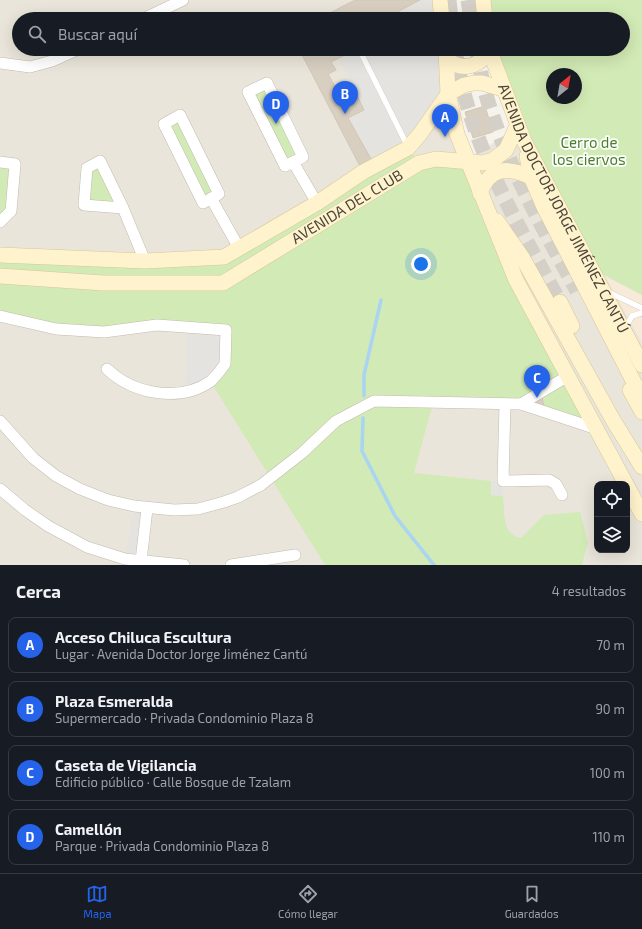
<!DOCTYPE html>
<html lang="es">
<head>
<meta charset="utf-8">
<style>
  :root { --surface:#171b24; --page:#242831; --text:#f1f3f6; --muted:#9ea1a6; --line:#363941; --accent:#2563eb }
  body { margin:0; font-family:"Exo 2",sans-serif; background:var(--page); color:var(--text) }
  .controls { position:absolute; right:12px; bottom:12px; display:grid; overflow:hidden; border-radius:8px; box-shadow:0 4px 16px #0002 }
  .controls button { width:36px; height:36px; display:grid; place-items:center; padding:0; border:0; border-bottom:1px solid var(--line); background:var(--surface); color:var(--text); font:20px sans-serif }
  .compass { position:absolute; left:546px; top:68px; width:36px; height:36px; border-radius:50%; background:var(--surface); box-shadow:0 4px 16px #0002; rotate:31deg }
  .you { position:absolute; left:421px; top:264px; width:14px; height:14px; margin:-10px; border:3px solid #fff; border-radius:50%; background:#1a73e8; box-shadow:0 0 0 6px #1a73e833 }
  .badge { display:grid; place-items:center; width:26px; height:26px; border-radius:50%; background:var(--accent); color:#fff; font-size:13px; font-weight:700 }
  .pin { position:absolute; translate:-50% -33px; filter:drop-shadow(0 1px 2px #0008) }
  .pin::after { content:''; position:absolute; top:21px; width:14px; height:12px; background:inherit; clip-path:polygon(0 0,100% 0,50% 100%) }
  .list { margin:0; padding:0; list-style:none }
  h2 { display:flex; justify-content:space-between; align-items:center; height:52px; margin:0; padding:0 16px; font-size:17px }
  h2 small { font-size:13px; font-weight:400; color:var(--muted) }
  .list li { display:grid; grid-template-columns:26px 1fr auto; gap:12px; align-items:center; box-sizing:border-box; height:56px; margin:0 8px 8px; padding:0 8px; border:1px solid var(--line); border-radius:8px }
  .list b { display:block; font-size:15px; white-space:nowrap }
  .list p { margin:0; font-size:13px; white-space:nowrap; color:var(--muted) }
  .list em { font-size:13px; font-style:normal; color:var(--muted) }
  .icon { flex:none; width:22px; height:22px; fill:none; stroke:currentColor; stroke-width:2; stroke-linecap:round; stroke-linejoin:round }
  .map { position:relative; flex:none; width:642px; height:565px; overflow:hidden }
  .search { position:absolute; background:var(--surface); box-shadow:0 4px 16px #0002; left:12px; right:12px; top:12px; height:44px; display:flex; align-items:center; gap:10px; box-sizing:border-box; padding:0 14px; border-radius:22px; color:var(--muted); font-size:15px }
  .sheet { height:308px; background:var(--surface) }
  nav { display:flex; justify-content:space-around; align-items:center; box-sizing:border-box; height:56px; border-top:1px solid var(--line); background:var(--surface); font-size:11px; color:var(--muted) }
  nav a { display:grid; justify-items:center; gap:2px }
  nav .on { color:var(--accent) }
  .map>svg:first-child { display:block }
  .residential { fill:#eae5da; fill-rule:evenodd }
  .commercial { fill:#f7ead8 }
  .green { fill:#d2eab5; fill-rule:evenodd }
  .parking { fill:#e5e3e0 }
  .lines { fill:none; stroke-linecap:round; stroke-linejoin:round }
  .stream { stroke:#a9d4f2; stroke-width:3.5 }
  .building { fill:#d8cfc1; stroke:#d3c7b4 }
  .secondary-tunnel { stroke:#d4d0c8; stroke-width:15; stroke-dasharray:15 8; stroke-linecap:butt }
  .lane-casing { stroke:#c2bbae; stroke-width:6 }
  .street-casing { stroke:#c2bbae; stroke-width:12 }
  .secondary-casing { stroke:#d6c79b; stroke-width:16 }
  .lane { stroke:#fff; stroke-width:5.5 }
  .street { stroke:#fff; stroke-width:11 }
  .secondary { stroke:#fff3cd; stroke-width:15 }
  .labels { text-anchor:middle; stroke-width:3.5; stroke-linejoin:round; paint-order:stroke }
  .park-label { font-size:15px; fill:#4a7f2a; stroke:#fff }
  .street-label { font-size:15px; fill:#4b4439; stroke:#fff }
</style>
</head>
<body>
<div class="map">
<svg width="642" height="565" viewBox="0 0 642 565">
  <rect width="100%" height="100%" fill="#f6f3ec"/>
  <!-- residential -->
  <path class="residential" d="M0,0H440L442,19H19V49H446L468,161L517,126L642,227V565H0ZM597,484H627V550H597Z"/>
  <!-- commercial -->
  <polygon class="commercial" points="605,276 642,295 642,344 636,332"/>
  <!-- green -->
  <g class="green">
    <path d="M483,0H642V295L593,269L524,141L492,49H623V19H486ZM552,74H576V98H552Z"/>
    <polygon points="267,83 303,157 285,166 248,92"/>
    <polygon points="180,115 219,194 202,202 164,124"/>
    <path d="M408,148L419,163L468,161L516,280L597,429L546,412L541,392L521,404L433,403L414,473L491,481V495L503,496C505,513 501,534 521,538L544,515L580,512L588,542L582,565H325L210,381L226,330L157,325L104,332L0,316V255L224,257Z"/>
    <polygon points="100,161 123,208 84,205 87,168"/>
    <polygon points="0,162 15,164 11,211 0,222"/>
  </g>
  <!-- parking -->
  <g class="parking">
    <polygon points="421,0 440,0 442,19 384,19"/>
    <polygon points="357,49 446,49 448,94 420,134 375,166 348,118 364,109 339,58"/>
    <polygon points="186,327 226,330 218,374 185,391"/>
    <polygon points="491,481 503,481 503,496 491,495"/>
    <polygon points="134,506 147,509 141,561 125,559"/>
  </g>
  <g class="lines">
    <!-- stream -->
    <g class="stream">
      <polyline points="364,396 364,375 381,300"/>
      <polyline points="363,418 362,451 395,516 434,565"/>
    </g>
  </g>
  <!-- building -->
  <g class="building">
    <polygon points="355,0 420,0 384,19 318,19"/>
    <polygon points="299,49 357,49 331,62 336,70 328,74 338,92 352,85 364,110 348,118 374,164 362,170"/>
    <polygon points="485,106 493,132 473,138 465,112"/>
    <polygon points="541,392 545,411 523,404"/>
  </g>
  <g class="lines">
    <!-- secondary-tunnel -->
    <g class="secondary-tunnel">
      <polyline points="449,0 451,19"/>
      <polyline points="468,0 471,19"/>
      <path d="M455,49C468,141 516,222 560,302"/>
      <path d="M477,49C479,63 481,77 485,91C503,158 544,230 577,291"/>
    </g>
    <!-- lane casing -->
    <g class="lane-casing">
      <g id="lane">
        <polyline points="424,19 440,12"/>
        <polyline points="359,49 408,147"/>
        <polyline points="606,291 642,308"/>
        <polyline points="625,328 632,316 642,313"/>
      </g>
    </g>
    <!-- street casing -->
    <g class="street-casing">
      <g id="street">
        <polyline points="143,19 183,0"/>
        <polyline points="0,63 30,67 52,61 79,49"/>
        <polygon points="267,83 303,157 285,166 248,92"/>
        <polygon points="180,115 219,194 203,203 164,124"/>
        <polyline points="0,162 15,164 11,211 0,222"/>
        <polyline points="293,162 317,203"/>
        <polyline points="211,198 239,248"/>
        <polyline points="123,208 84,205 87,168 100,161 123,208 145,261"/>
        <path d="M0,316L56,329L104,332L157,325L226,330L225,364C221,370 216,376 211,381C180,403 133,394 107,369"/>
        <polyline points="505,404 503,481 549,480 556,484 562,495"/>
        <polyline points="521,404 568,376"/>
        <polyline points="0,421 33,458 56,476 80,489 108,500 134,506 174,510 198,509 224,502 238,497 261,485 302,453 336,421 374,401 521,404 597,429"/>
        <polyline points="0,489 25,510 48,526 87,547 125,559 184,565"/>
        <polyline points="141,561 147,509"/>
        <polyline points="231,565 295,555"/>
      </g>
    </g>
    <!-- secondary casing -->
    <g class="secondary-casing">
      <g id="secondary">
        <polyline points="440,0 442,19"/>
        <polyline points="483,0 485,19"/>
        <polyline points="446,49 448,94 457,134 516,280 626,484"/>
        <path id="s1" d="M489,49L524,141L642,365"/>
        <path d="M447,59C462,72 480,67 489,50"/>
        <polyline points="527,156 531,177 544,207 642,398"/>
        <path d="M480,193C490,166 508,167 531,177"/>
        <polyline points="497,221 522,257 613,420 642,467"/>
        <polyline points="0,255 145,261 224,257 317,203 363,172 408,148 420,134 448,94 464,85 474,83 482,83 503,89"/>
        <path id="s2" d="M0,276L103,283H223L419,163L436,159L483,163L493,160L506,150L517,126"/>
        <polyline points="560,302 572,326"/>
        <polyline points="630,390 642,412"/>
        <polyline points="627,486 642,514"/>
      </g>
    </g>
    <!-- lane -->
    <use href="#lane" class="lane"/>
    <!-- street -->
    <use href="#street" class="street"/>
    <!-- secondary -->
    <use href="#secondary" class="secondary"/>
  </g>
  <g class="labels">
    <!-- park labels -->
    <g class="park-label">
      <text x="589" y="148">Cerro de<tspan x="589" dy="17">los ciervos</tspan></text>
    </g>
    <!-- street labels -->
    <g class="street-label">
      <text dy="5" stroke="none"><textPath href="#s2" startOffset="369">AVENIDA DEL CLUB</textPath></text>
      <text dy="5" stroke="none"><textPath href="#s1" startOffset="176">AVENIDA DOCTOR JORGE JIMÉNEZ CANTÚ</textPath></text>
    </g>
  </g>
</svg>
<div class="controls">
<button><svg class="icon" aria-label="locate" viewBox="0 0 24 24"><circle cx="12" cy="12" r="6"/><path d="M12 2v4M12 18v4M2 12h4M18 12h4"/></svg></button>
<button><svg class="icon" aria-label="layers" viewBox="0 0 24 24"><path d="M12 4l9 5-9 5-9-5zM3 14l9 5 9-5"/></svg></button>
</div>
<svg class="compass" viewBox="-18 -18 36 36"><path d="M0-13l5 13h-10z" fill="#e53935"/><path d="M0 13l5-13h-10z" fill="#9ea1a6"/></svg>
<div class="you"></div>
<div class="pin badge" style="left:445px;top:137px">A</div>
<div class="pin badge" style="left:345px;top:114px">B</div>
<div class="pin badge" style="left:537px;top:398px">C</div>
<div class="pin badge" style="left:276px;top:124px">D</div>
<div class="search"><svg class="icon" aria-label="search" viewBox="0 0 24 24"><circle cx="10" cy="10" r="6"/><path d="M15 15l6 6"/></svg>Buscar aquí</div>
</div>
<section class="sheet">
<h2>Cerca<small>4 resultados</small></h2>
<ul class="list">
<li><span class="badge">A</span><div><b>Acceso Chiluca Escultura</b><p>Lugar · Avenida Doctor Jorge Jiménez Cantú</p></div><em>70 m</em></li>
<li><span class="badge">B</span><div><b>Plaza Esmeralda</b><p>Supermercado · Privada Condominio Plaza 8</p></div><em>90 m</em></li>
<li><span class="badge">C</span><div><b>Caseta de Vigilancia</b><p>Edificio público · Calle Bosque de Tzalam</p></div><em>100 m</em></li>
<li><span class="badge">D</span><div><b>Camellón</b><p>Parque · Privada Condominio Plaza 8</p></div><em>110 m</em></li>
</ul>
</section>
<nav>
<a class="on"><svg class="icon" aria-label="map" viewBox="0 0 24 24"><path d="M3 6l6-2 6 2 6-2v14l-6 2-6-2-6 2zM9 4v14M15 6v14"/></svg>Mapa</a>
<a><svg class="icon" aria-label="directions" viewBox="0 0 24 24"><path d="M12 3l9 9-9 9-9-9zM9 14v-3h6M13 9l2 2-2 2"/></svg>Cómo llegar</a>
<a><svg class="icon" aria-label="saved" viewBox="0 0 24 24"><path d="M7 4h10v16l-5-4-5 4z"/></svg>Guardados</a>
</nav>
</body>
</html>
